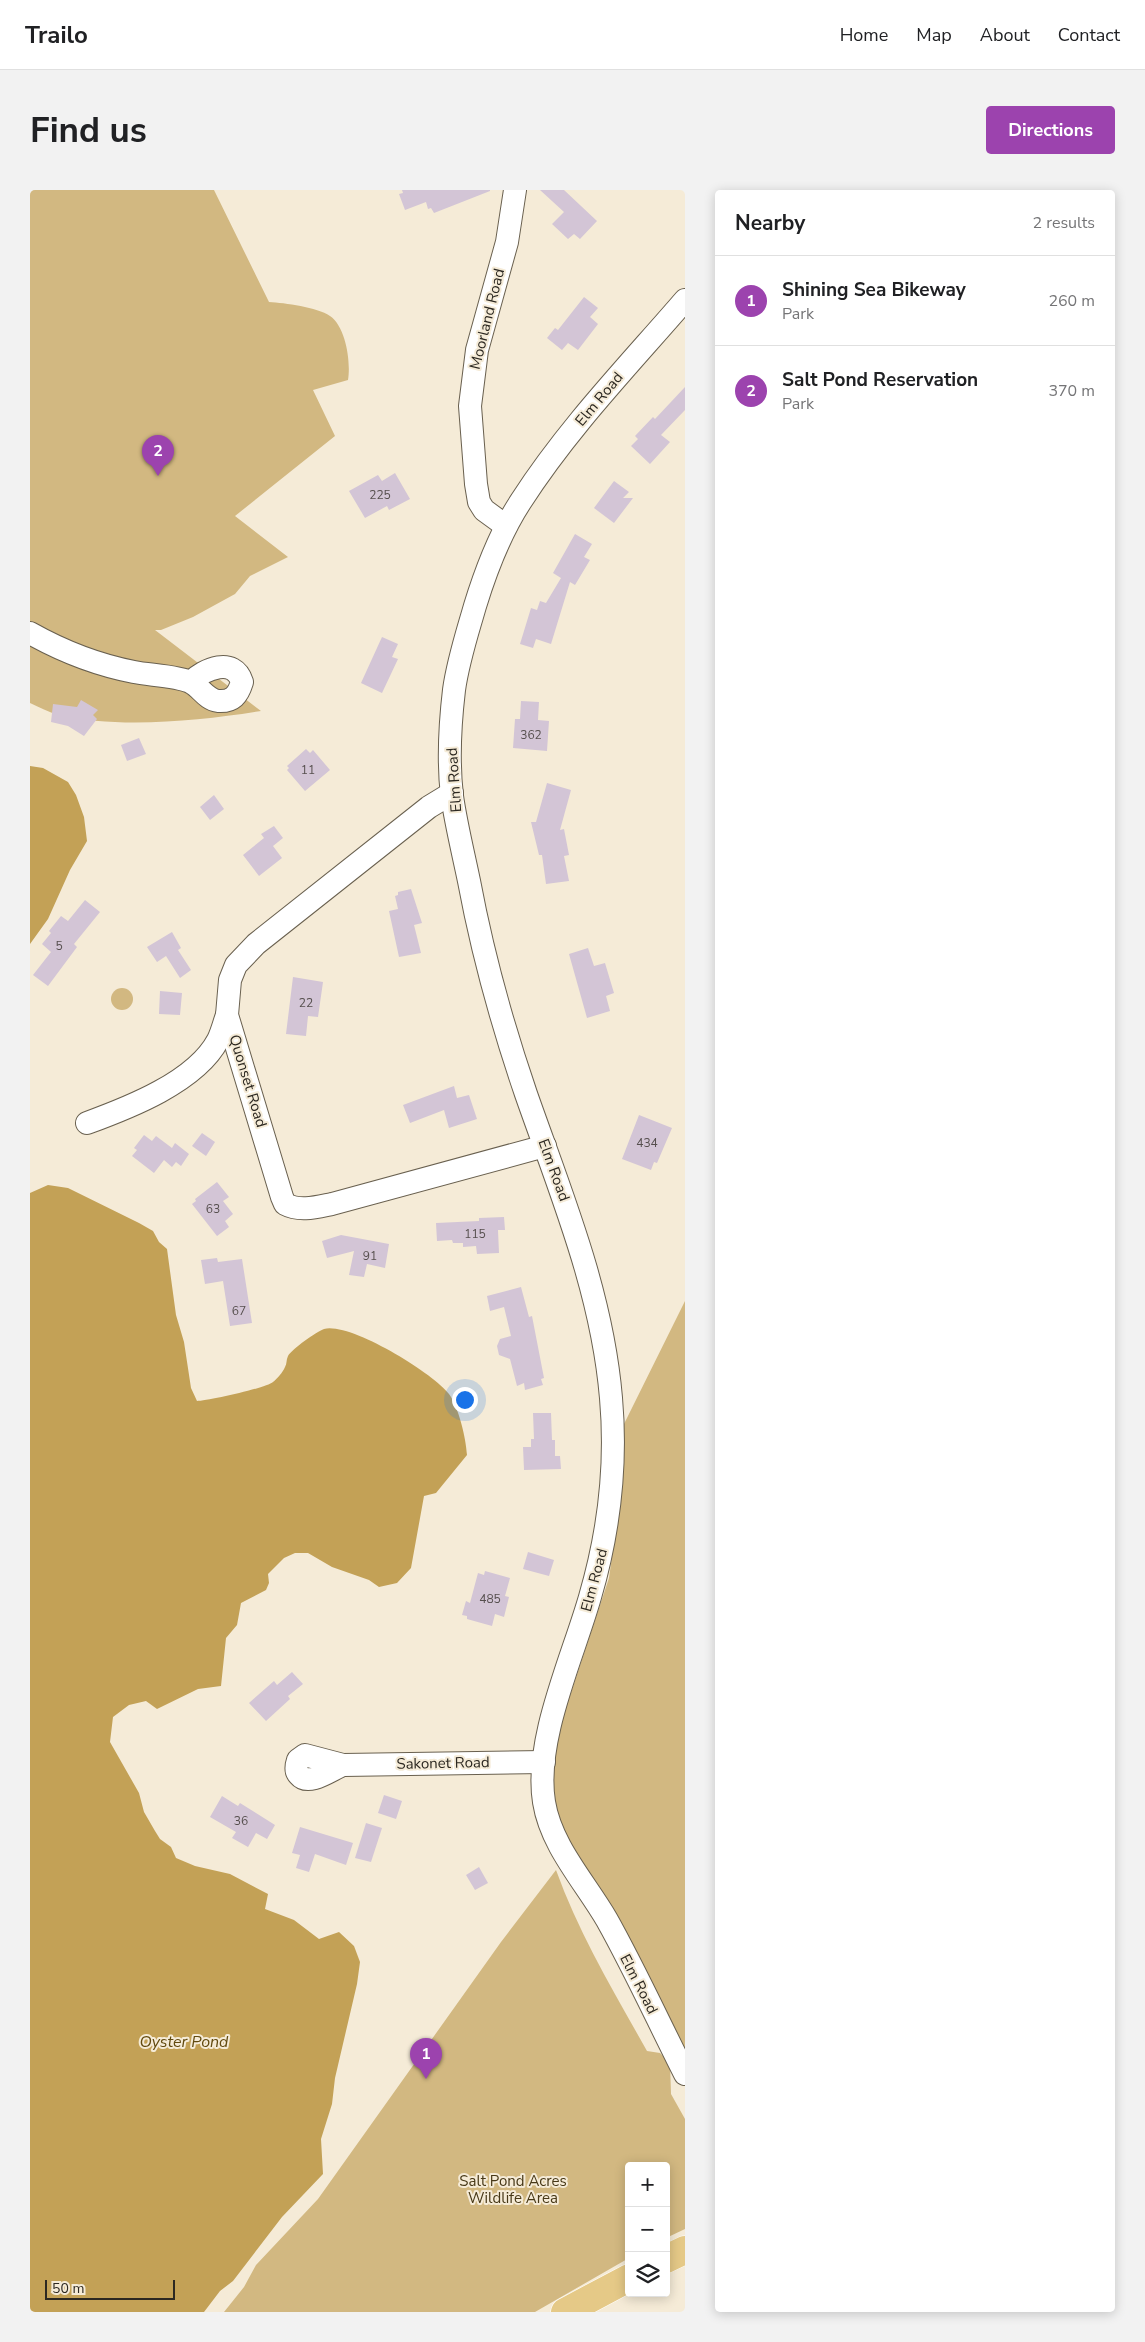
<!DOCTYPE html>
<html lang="en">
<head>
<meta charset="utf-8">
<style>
  :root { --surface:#fff; --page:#f2f2f2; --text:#202124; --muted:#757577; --line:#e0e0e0; --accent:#9c43ae }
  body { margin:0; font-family:"Nunito Sans",sans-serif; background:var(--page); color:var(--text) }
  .controls { position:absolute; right:15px; bottom:15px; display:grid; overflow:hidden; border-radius:5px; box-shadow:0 2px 12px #0003 }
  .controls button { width:45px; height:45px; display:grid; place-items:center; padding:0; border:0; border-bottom:1px solid var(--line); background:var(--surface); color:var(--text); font:25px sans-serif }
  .scale { position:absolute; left:15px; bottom:12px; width:130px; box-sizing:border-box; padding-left:5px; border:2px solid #2c2821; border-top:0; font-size:14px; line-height:18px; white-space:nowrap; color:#2c2821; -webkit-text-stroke:4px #f5ebd7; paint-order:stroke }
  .you { position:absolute; left:434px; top:1209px; width:18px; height:18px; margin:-12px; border:4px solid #fff; border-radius:50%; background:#1a73e8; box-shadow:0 0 0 8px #1a73e833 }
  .badge { display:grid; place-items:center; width:32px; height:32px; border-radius:50%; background:var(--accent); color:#fff; font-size:16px; font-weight:700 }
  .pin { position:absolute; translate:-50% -41px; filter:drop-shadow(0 1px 2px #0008) }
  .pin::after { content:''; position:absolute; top:26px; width:18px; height:15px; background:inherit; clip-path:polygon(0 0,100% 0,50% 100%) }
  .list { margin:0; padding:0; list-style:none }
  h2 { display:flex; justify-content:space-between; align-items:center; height:65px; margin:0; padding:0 20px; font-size:21px }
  h2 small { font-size:16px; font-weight:400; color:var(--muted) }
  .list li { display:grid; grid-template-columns:32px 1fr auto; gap:15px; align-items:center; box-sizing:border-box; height:90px; padding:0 20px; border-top:1px solid var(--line) }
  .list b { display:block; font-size:19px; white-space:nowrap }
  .list p { margin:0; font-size:16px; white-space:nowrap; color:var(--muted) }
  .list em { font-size:16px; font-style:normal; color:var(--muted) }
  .icon { flex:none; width:28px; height:28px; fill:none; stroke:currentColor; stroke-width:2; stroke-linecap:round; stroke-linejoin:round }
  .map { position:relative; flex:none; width:655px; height:2122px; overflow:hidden; border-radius:5px }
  header { display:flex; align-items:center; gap:30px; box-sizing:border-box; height:70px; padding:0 25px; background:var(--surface); border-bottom:1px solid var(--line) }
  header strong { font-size:24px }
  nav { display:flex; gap:28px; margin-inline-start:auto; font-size:18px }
  .intro { display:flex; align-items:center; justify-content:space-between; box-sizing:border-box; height:120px; padding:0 30px }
  h1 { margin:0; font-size:35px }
  .button { padding:12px 22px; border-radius:5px; background:var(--accent); color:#fff; font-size:18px; font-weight:700 }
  main { display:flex; gap:30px; padding:0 30px }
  aside { flex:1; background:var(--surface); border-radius:5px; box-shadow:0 2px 12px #0003 }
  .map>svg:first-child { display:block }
  .green { fill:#d2b881 }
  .water { fill:#c3a156 }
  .building { fill:#d3c5d6 }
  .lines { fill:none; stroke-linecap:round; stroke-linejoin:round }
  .minor-casing { stroke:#69604f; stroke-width:24 }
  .major-casing { stroke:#fff; stroke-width:29 }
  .minor { stroke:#fff; stroke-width:22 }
  .major { stroke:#e5c987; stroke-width:28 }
  .labels { text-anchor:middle; stroke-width:4; stroke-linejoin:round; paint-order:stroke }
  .number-label { font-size:12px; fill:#564f4e }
  .street-label { font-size:15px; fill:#2c2821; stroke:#f5ebd7 }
  .park-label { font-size:15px; fill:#473817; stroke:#f5ebd7 }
  .water-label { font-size:16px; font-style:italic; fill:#624a0f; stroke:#f5ebd7 }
</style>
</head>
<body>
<header>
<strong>Trailo</strong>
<nav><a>Home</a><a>Map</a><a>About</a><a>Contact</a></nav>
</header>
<div class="intro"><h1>Find us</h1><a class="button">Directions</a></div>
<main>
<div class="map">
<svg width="655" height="2122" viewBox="0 0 655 2122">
  <rect width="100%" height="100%" fill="#f5ebd7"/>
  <!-- green -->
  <g class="green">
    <path d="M0,0H184L239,112C255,113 287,117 300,126C316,137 321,172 318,190L283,200L305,246L205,326L258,367L220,386L205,404L163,427L131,440H125L231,521C170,531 89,539 28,525C19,522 9,517 0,513Z"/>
    <circle cx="92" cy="809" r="11"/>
    <polygon points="655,1111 655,1868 531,1652 519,1569 579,1388 590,1311 594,1234"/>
    <path d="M526,1680C549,1744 584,1802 617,1861L630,1863L640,1873L641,1904L655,1929V2039L636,2048V1976H599V2068L505,2122H194L214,2097L226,2075L288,2009L471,1752Z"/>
  </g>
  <!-- water -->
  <g class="water">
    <polygon points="0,576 13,578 38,592 46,605 54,627 57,651 40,680 18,729 0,754"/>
    <path d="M18,995L38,998L109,1033L123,1041L129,1052L137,1059L146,1125L154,1152L161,1198L167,1211C177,1211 236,1198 243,1192C247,1189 253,1182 255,1177C257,1174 256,1170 258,1166C262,1159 286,1142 294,1139C320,1132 403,1183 419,1204C429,1218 436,1248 437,1265L406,1303L394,1306L381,1378L367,1393L349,1397L339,1390L302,1377L278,1363H265L254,1368L238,1384L239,1393L236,1400L211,1413L207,1435L196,1448L191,1496L168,1499L127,1519L116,1511L99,1515L83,1527L80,1552L109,1603L114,1622L125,1641L130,1649L141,1657L146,1668L165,1676L200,1684L238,1704L235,1719L264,1730L289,1749L309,1742L324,1756L330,1772L327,1794L305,1888L302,1914L291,1949L293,1984L252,2027L203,2091L190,2101L174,2122H0V1003Z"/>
  </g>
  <!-- building -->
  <g class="building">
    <polygon points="372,0 460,0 460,1 404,23 401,18 398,19 396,12 375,20 369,4 373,3"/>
    <polygon points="510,0 534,0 567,31 550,49 544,44 538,49 522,34 534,22"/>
    <polygon points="554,107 568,118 560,127 568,134 548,160 538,153 532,160 517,148 525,138 528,140"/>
    <polygon points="655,197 655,220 631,245 640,252 620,274 601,256 608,249 605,246 623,227 625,229"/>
    <polygon points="365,283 380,309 359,320 357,316 335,328 319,301 348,285 352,291"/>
    <polygon points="584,291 599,302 593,308 603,308 584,333 564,318"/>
    <polygon points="545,344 562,354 554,367 560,370 545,395 540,392 521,454 506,449 503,458 490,454 501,418 507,420 510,411 516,413 531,388 523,383"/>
    <polygon points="352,447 368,454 362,467 368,469 352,503 331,493"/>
    <polygon points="51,510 68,520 63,525 67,529 54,546 38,536 21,532 23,514 47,517"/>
    <polygon points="491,511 509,512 508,530 519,531 517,561 483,558 485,529 490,529"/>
    <polygon points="109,548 116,564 97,571 91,555"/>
    <polygon points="276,559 280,563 283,560 300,580 275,601 257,580 259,578 257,576"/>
    <polygon points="517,593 541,600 530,640 534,639 539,665 534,666 539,691 516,694 512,665 509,665 501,632 506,632"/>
    <polygon points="184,605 194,619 180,630 170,617"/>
    <polygon points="244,636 253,648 243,656 252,668 229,686 213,665 234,648 231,644"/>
    <polygon points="381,699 392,733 384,735 391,763 369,767 359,721 368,719 365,706 368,705 368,702"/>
    <polygon points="55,710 70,722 44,754 47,757 18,796 3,785 21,762 12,754 21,743 19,741 31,726 38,731"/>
    <polygon points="142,742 151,758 148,760 161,780 150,788 136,766 127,772 117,757"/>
    <polygon points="558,758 564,776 575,773 584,803 576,806 580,821 557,828 539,764"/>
    <polygon points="263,787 293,792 288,827 278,826 276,846 256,844"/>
    <polygon points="130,801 152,803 150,825 129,824"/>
    <polygon points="424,896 427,908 439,905 447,929 419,938 414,920 380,933 373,915"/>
    <polygon points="609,925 642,938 627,973 624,972 621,980 592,969"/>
    <polygon points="172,943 185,952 176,966 162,956"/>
    <polygon points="114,945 122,951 126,946 142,958 145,953 159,964 151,976 146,972 142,977 134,970 124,983 102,966 107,960 104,958"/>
    <polygon points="187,992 199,1007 193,1011 203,1024 195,1031 199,1037 187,1046 162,1014 166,1011 165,1009"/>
    <polygon points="474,1027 475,1040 468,1040 469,1063 447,1064 446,1056 433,1057 433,1053 423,1053 422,1050 407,1051 406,1033 449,1031 449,1028"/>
    <polygon points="311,1045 359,1054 355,1078 337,1074 334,1087 319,1085 324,1061 297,1068 292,1051"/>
    <polygon points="187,1068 188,1072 212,1069 222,1133 200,1136 193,1091 175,1094 171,1070"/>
    <polygon points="491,1097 499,1127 502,1126 514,1188 511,1189 513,1195 495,1200 494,1193 487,1196 480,1169 469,1165 467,1156 470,1149 481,1146 474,1117 460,1121 457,1106"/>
    <polygon points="503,1223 521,1223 522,1250 525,1250 525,1266 530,1266 531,1279 494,1280 493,1257 501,1257 501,1249 504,1249"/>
    <polygon points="498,1362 524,1370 519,1386 493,1379"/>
    <polygon points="455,1381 480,1388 475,1406 479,1407 474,1427 465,1424 462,1436 437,1429 437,1426 432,1425 436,1411 440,1413 448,1383 454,1385"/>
    <polygon points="262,1482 273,1494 258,1506 260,1509 236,1531 219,1513 244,1491 247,1495"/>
    <polygon points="354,1605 372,1611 366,1629 348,1623"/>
    <polygon points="192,1606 208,1616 210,1613 245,1635 237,1649 226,1643 218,1657 202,1648 206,1642 180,1627"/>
    <polygon points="336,1633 352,1638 341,1672 325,1668"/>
    <polygon points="270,1637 323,1653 316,1675 285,1664 279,1682 266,1678 270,1665 262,1663"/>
    <polygon points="449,1677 458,1693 445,1700 436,1685"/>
  </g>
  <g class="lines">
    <!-- minor casing -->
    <g class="minor-casing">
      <g id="minor">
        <path d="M655,110C598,176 538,238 491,311C470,343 456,380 445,416C437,444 428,471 424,500C420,534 418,572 422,606C426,634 433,662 439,691C453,766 471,831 496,904C531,1004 572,1101 581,1208C587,1276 579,1342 560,1407C543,1467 504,1550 514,1612C521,1656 555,1692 577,1730C605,1780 629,1833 655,1884"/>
        <polyline points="476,336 454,320 449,312 446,294 440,216 447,160 477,52 485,0"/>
        <path d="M0,443C32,461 68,475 104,482C118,485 148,486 160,492C171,497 175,509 188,511C203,512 208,505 212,492C204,466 174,479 161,492"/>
        <path d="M422,603L399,617L226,754L206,775L200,790L197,825L252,1007L255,1014C270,1022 287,1017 302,1014L515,956"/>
        <path d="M57,933C98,918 166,892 188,850C192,842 194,833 197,825"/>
        <path d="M275,1565L313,1575C302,1579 279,1597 269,1585C265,1581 266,1576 268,1570Z"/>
        <polyline points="313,1575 514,1572"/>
      </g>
    </g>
    <!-- major casing -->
    <g class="major-casing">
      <g id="major">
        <polyline points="636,2069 655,2060"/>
        <polyline points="535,2122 599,2088"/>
      </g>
    </g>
    <!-- minor -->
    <use href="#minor" class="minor"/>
    <!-- major -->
    <use href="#major" class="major"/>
  </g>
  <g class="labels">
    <!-- number labels -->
    <g class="number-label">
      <text x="350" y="309">225</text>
      <text x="501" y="549">362</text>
      <text x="278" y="584">11</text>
      <text x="29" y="760">5</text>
      <text x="276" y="817">22</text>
      <text x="617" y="957">434</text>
      <text x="183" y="1023">63</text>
      <text x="445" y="1048">115</text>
      <text x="340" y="1070">91</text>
      <text x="209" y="1125">67</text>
      <text x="460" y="1413">485</text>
      <text x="211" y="1635">36</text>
    </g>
    <!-- street labels -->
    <g class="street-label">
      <text transform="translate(457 129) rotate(-76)" y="5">Moorland Road</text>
      <text transform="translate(569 209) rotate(-50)" y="5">Elm Road</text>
      <text transform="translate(424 590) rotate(-94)" y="5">Elm Road</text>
      <text transform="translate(218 891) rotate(73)" y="5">Quonset Road</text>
      <text transform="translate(524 980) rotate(70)" y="5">Elm Road</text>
      <text transform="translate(564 1390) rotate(-75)" y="5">Elm Road</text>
      <text transform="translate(413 1573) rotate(-1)" y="5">Sakonet Road</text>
      <text transform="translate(609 1794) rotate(63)" y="5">Elm Road</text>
    </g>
    <!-- park labels -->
    <g class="park-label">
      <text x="483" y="1996">Salt Pond Acres<tspan x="483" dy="17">Wildlife Area</tspan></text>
    </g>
    <!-- water labels -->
    <g class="water-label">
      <text x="154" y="1857">Oyster Pond</text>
    </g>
  </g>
</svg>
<div class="controls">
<button>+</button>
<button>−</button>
<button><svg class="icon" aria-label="layers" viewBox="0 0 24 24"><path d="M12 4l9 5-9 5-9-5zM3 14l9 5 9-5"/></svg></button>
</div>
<div class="scale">50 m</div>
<div class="you"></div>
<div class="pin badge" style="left:396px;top:1889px">1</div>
<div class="pin badge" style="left:128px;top:286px">2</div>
</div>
<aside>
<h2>Nearby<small>2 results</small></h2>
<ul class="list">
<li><span class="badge">1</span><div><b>Shining Sea Bikeway</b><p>Park</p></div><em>260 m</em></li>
<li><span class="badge">2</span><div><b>Salt Pond Reservation</b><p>Park</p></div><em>370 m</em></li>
</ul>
</aside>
</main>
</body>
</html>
